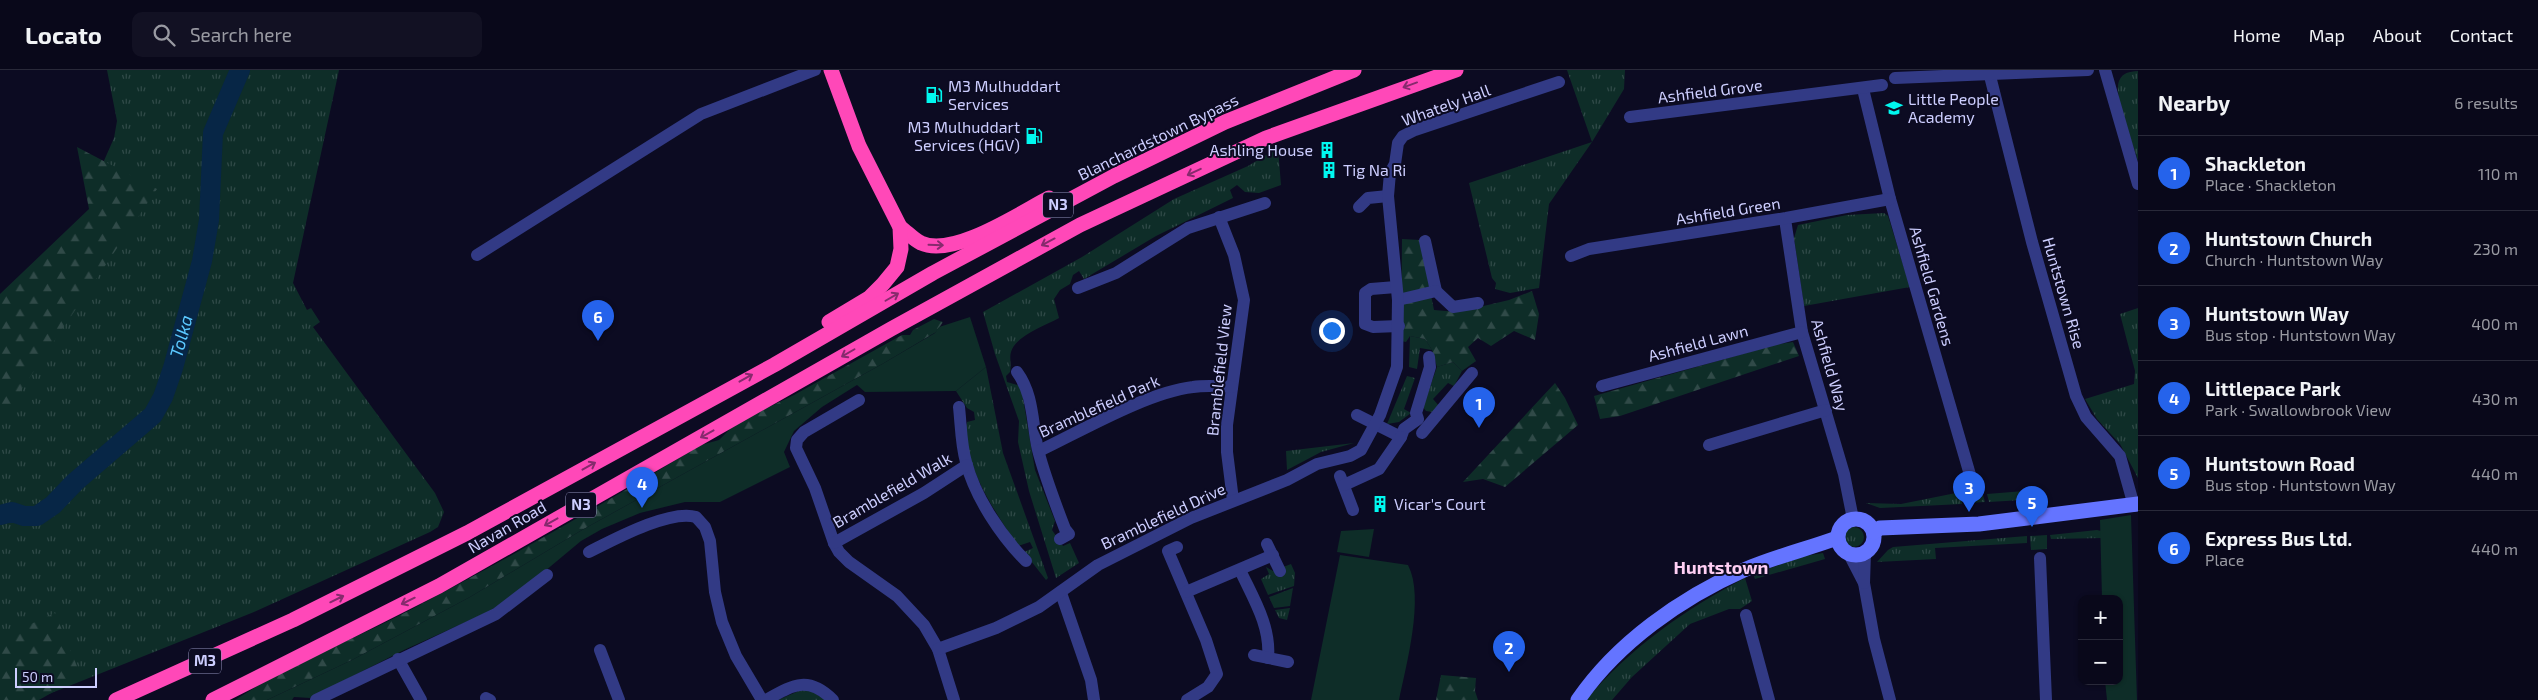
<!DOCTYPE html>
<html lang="en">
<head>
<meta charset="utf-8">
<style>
  :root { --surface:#09081a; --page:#121123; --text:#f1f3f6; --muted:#999aa2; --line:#292939; --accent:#2563eb }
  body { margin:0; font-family:"Exo 2",sans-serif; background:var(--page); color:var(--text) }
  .controls { position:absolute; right:15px; bottom:15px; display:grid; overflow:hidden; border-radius:10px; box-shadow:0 1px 4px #0004 }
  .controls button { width:45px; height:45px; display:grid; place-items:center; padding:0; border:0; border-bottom:1px solid var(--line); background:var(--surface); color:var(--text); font:25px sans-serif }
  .scale { position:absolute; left:15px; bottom:12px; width:82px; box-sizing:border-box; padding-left:5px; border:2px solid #cdceff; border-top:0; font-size:14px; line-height:18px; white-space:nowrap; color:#cdceff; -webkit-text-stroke:4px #0c0b22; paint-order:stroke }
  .you { position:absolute; left:1331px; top:260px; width:18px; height:18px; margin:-12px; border:4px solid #fff; border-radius:50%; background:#1a73e8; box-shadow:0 0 0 8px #1a73e833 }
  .badge { display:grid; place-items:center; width:32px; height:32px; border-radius:50%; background:var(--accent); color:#fff; font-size:16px; font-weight:700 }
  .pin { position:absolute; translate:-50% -41px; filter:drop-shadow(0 1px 2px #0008) }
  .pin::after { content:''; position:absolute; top:26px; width:18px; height:15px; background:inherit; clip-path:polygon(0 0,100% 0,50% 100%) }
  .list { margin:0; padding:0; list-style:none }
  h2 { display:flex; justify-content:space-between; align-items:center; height:65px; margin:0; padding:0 20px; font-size:21px }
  h2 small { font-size:16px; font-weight:400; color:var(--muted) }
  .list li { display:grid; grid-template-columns:32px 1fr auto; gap:15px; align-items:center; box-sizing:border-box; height:75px; padding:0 20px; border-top:1px solid var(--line) }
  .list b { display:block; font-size:19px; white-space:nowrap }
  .list p { margin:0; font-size:16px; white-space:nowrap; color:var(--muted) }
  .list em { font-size:16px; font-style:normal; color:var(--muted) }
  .icon { flex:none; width:28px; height:28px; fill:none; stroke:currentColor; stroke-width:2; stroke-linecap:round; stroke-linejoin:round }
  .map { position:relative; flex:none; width:2138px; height:630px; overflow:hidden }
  header { display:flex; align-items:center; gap:30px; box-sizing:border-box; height:70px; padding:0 25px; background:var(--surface); border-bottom:1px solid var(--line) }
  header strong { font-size:24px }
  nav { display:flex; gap:28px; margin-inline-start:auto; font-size:18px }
  .search { width:350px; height:45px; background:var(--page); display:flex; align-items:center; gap:12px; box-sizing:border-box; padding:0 18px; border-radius:10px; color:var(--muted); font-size:19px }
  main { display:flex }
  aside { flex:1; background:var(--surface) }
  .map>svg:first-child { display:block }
  .grass { fill:url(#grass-tufts) }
  .forest { fill:url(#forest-firs) }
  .green { fill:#0e2d28 }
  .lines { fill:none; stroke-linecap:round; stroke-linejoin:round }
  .river { stroke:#072646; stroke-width:20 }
  .street { stroke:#323a85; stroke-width:12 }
  .secondary { stroke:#6474ff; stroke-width:15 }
  .highway { stroke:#ff48b8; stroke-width:15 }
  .oneway { stroke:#862a6d }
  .labels { text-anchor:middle; stroke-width:4; stroke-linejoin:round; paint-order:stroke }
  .shield { fill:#0c0b22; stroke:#9394bd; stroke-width:1 }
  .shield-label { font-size:15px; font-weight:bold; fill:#cdceff }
  .poi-label { font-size:16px; fill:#cdceff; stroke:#0c0b22; text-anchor:start }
  .street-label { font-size:16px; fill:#cdceff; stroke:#0c0b22 }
  .water-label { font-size:18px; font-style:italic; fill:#5bc8ff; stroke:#0c0b22 }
  .neighbourhood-label { font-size:18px; font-weight:bold; fill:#ffcff4; stroke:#0c0b22 }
</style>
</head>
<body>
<header>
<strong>Locato</strong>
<div class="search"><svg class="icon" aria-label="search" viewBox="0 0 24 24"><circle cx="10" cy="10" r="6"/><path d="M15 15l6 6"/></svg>Search here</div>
<nav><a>Home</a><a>Map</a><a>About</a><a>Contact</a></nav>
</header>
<main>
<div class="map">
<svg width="2138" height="630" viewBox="0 0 2138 630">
  <defs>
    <pattern id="grass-tufts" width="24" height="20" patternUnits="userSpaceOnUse" patternTransform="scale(1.25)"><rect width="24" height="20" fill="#0e2d28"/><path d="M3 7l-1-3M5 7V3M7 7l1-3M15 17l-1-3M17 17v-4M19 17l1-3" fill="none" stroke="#304a48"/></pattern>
    <pattern id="forest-firs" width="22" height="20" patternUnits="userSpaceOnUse" patternTransform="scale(1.25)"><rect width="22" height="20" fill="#0e2d28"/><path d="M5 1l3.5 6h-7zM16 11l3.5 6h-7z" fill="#304a48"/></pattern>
  </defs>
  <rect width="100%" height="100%" fill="#0c0b22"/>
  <!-- grass -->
  <g class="grass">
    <polygon points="107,0 230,0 205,67 205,132 183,242 157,329 147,346 77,400 54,431 44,437 33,440 18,435 0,440 0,282 73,195 103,93 114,68 117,51"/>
    <polygon points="242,0 339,0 293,213 307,240 311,238 320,252 313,257 435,423 444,442 438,457 430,462 254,542 34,630 0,630 0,450 11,447 27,449 44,446 65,428 89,402 154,352 165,331 187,272 216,126 216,62"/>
    <polygon points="1567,0 1625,0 1624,19 1592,72 1549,134 1539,218 1510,223 1495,219 1496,213 1492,208 1469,113 1592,72"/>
    <path d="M2138,1V91C2133,74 2113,25 2119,11C2123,2 2129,2 2138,1Z"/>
    <path d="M1278,78L1281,115L1259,123L1245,122L1237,115L1230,120L1233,128L1156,166L1084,209L1079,201L1073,205L1070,214L1060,220L1054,229L1059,248C1045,256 1016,265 1011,282C1009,288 1012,295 1010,302L1006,306L1007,312L1021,316L1035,400L1055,451L1052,460L1063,476L1070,473L1079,493L1056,508L1029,421L1018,372L1019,351L995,284L983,242L1082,187L1174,129L1248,96Z"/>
    <polygon points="1884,143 1888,146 1910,217 1804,236 1794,168 1798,155 1847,145"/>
    <polygon points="2138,238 2138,408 2120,374 2097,349 2085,329 2134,314 2135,301 2120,244"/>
    <polygon points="1410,266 1425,269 1432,280 1420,278 1417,299 1409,297"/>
    <polygon points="1453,292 1462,301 1454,316 1448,313 1433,329 1439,336 1433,342 1426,341 1423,337 1437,297"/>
    <path d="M986,297L1003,383L1048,508L1046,510L1024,482L1033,478L1030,472L1018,476C997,445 960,391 967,352L975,350L974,342L967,338L956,321Z"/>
    <polygon points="1407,306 1415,308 1404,339 1411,343 1399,352 1387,354"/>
    <polygon points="1354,373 1321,382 1287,400 1286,381"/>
    <polygon points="2036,420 2039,429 1989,432 1987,424"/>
    <polygon points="1961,422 1962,434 1880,438 1866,433 1901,434"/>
    <polygon points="1983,425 1985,432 1968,433 1966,429"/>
    <circle cx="1854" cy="467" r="10"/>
    <polygon points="2097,460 2101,461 2104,468 2051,469 2050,465"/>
    <polygon points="2047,465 2047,479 2031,480 2030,466"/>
    <polygon points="2027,466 2027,473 1935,478 1936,489 1877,492 1888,480 1893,477"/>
    <polygon points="1823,483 1825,489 1755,509 1753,504 1805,486"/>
    <polygon points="1291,494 1295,503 1294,516 1268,525 1261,509 1269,504 1266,497 1273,501"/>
    <path d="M1745,508L1752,531L1740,539H1729L1690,554L1632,607L1612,630H1586C1631,577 1684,540 1745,508Z"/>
    <polygon points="1293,518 1290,536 1274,538 1269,527"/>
    <polygon points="1290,538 1287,550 1279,548 1275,540"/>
    <polygon points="801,620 810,620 826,630 778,630"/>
  </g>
  <!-- forest -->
  <g class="forest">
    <polygon points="77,77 157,119 7,341 0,333 0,224 89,139"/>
    <polygon points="1402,169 1420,170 1434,240 1458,242 1509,230 1532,221 1539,244 1535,270 1514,261 1491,276 1478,268 1468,277 1476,291 1462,301 1453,292 1437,297 1432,280 1425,269 1410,266 1406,272 1401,271"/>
    <path d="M934,249L943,252L936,262L884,293L582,460L470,527L352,590L267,630H235C291,593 354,570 414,538C511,487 607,432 701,375L719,370L731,358L755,344L794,325L902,265H910L913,260Z"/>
    <polygon points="1793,272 1799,286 1620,346 1600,349 1594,326 1774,275"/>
    <polygon points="1555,313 1565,328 1578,355 1505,417 1483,409 1463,412"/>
    <polygon points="55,543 81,606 39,630 0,630 0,568"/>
    <polygon points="1441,605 1476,608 1475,621 1478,630 1436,630"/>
  </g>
  <!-- green -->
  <g class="green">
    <polygon points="970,247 986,297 956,321 865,322 857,315 822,337 794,361 784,382 790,397 720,432 685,432 640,443 602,459 581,471 521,521 488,542 404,580 310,628 294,627 292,630 267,630 352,590 470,527 582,460 884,293 935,263 939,257"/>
    <polygon points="2131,445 2137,630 2107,630 2105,611 2119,611 2119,529 2102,529 2100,450"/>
    <polygon points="1374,459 1369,487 1337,482 1341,461"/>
    <path d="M1340,485L1408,495C1425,527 1406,596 1399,630H1311Z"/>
  </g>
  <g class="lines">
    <!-- river -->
    <path class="river" id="s1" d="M0,445L12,442L24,446H37L53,435L75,412L153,345L163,327L173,298L202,191L209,150L213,63L240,0"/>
    <!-- street -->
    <g class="street">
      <polyline points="2105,0 2138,114"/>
      <polyline points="1990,6 2032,172 2076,326 2086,347 2120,386 2134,436"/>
      <polyline points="1895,8 2088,0"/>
      <polyline points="1863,19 1890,129 1975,422"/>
      <polyline points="1630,47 1882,15"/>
      <polyline points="1359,137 1368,128 1388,126"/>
      <polyline points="1219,147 1234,185 1244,230 1227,355 1227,382 1233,430"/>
      <polyline points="1785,149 1802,262 1844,404 1853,449"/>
      <polyline points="1425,171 1436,221"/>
      <polyline points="477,185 701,44 815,0"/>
      <polyline points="1571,186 1589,179 1786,148 1890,129"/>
      <polyline points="1396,217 1371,219 1365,223 1365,254 1373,257 1399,256"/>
      <polyline points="1078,218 1116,203 1188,158 1265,133"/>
      <polyline points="1398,230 1436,221 1453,237 1478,233"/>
      <path d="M1017,302C1034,325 1032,354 1038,380C1045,407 1055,433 1065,459L1069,464L1060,469"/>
      <polyline points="1602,316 1802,262"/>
      <polyline points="859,330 804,362 797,370 796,378 815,418 834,473 839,482 849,492 897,526 924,555 938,579 954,630"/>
      <path d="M959,337C961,355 961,375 966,392C975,427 1001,466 1026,491"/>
      <polyline points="1357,345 1401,367 1404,359 1418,349 1416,343 1430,297 1429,287"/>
      <polyline points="1422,363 1472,303"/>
      <polyline points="1709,375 1826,340"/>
      <path d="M1039,381C1081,361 1148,322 1193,317C1206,315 1219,316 1232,317"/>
      <polyline points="1340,406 1353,440"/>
      <polyline points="1344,415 1379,399 1401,367"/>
      <polyline points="834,473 924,423 967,395"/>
      <polyline points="1267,474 1280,501"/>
      <polyline points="1177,477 1168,481 1206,570 1217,604 1208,617 1187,630"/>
      <path d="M589,482C613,470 670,439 696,447L705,457L710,471L715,522L722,552L736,586L762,630"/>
      <polyline points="1849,484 1864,513 1874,569 1890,630"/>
      <polyline points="2040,488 2046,630"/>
      <path d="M1240,500C1253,528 1271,556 1268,588"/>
      <polyline points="1864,513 1865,483"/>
      <polyline points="1186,522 1273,485"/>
      <polyline points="1061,523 1091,610 1094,630"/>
      <polyline points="1746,545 1769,630"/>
      <polyline points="938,579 996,558 1039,537 1098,495 1191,448 1287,410 1317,394 1350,386 1361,380 1380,345 1397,297 1398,230 1388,126 1390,103 1395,94 1398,73 1403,66 1415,60 1559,12"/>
      <polyline points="600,580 619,630"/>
      <polyline points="1254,585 1288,592"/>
      <polyline points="398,589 421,630"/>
      <polyline points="486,628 490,630"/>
      <polyline points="316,630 496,544 547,505"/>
      <path d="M766,630C793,615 808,605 833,630"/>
    </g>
    <!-- secondary -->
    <g class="secondary">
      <circle cx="1856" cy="467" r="18"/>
      <polyline points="1874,462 1880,458 1979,454 2138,434"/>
      <path d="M1578,630C1617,573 1681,528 1744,500C1774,487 1807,479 1837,468"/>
    </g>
    <!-- highway -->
    <g class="highway">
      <path d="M900,157C907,162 914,170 921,173C953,188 1020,143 1049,128"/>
      <polyline points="829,252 869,228 883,214 897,197 901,179 900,157 859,76 831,0"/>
      <polyline points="116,630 293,550 467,463 774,295 933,203 1114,106 1225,52 1354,0"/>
      <polyline points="213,630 439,516 891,259 1080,155 1266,68 1456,0"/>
    </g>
  </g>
  <!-- one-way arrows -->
  <defs><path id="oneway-shaft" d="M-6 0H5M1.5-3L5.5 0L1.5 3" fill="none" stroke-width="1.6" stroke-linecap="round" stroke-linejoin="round" transform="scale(1.25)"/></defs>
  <g class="oneway">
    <use href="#oneway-shaft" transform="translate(1410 15) rotate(160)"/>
    <use href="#oneway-shaft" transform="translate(1194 102) rotate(155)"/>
    <use href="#oneway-shaft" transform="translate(1048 172) rotate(152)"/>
    <use href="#oneway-shaft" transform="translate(936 175) rotate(2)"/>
    <use href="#oneway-shaft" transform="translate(892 227) rotate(-30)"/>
    <use href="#oneway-shaft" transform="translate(848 283) rotate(150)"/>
    <use href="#oneway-shaft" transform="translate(746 308) rotate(-29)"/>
    <use href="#oneway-shaft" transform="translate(707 364) rotate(151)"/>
    <use href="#oneway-shaft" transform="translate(589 396) rotate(-29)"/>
    <use href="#oneway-shaft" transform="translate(551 452) rotate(151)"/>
    <use href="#oneway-shaft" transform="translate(337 529) rotate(-26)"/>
    <use href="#oneway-shaft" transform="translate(408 531) rotate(154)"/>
  </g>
  <!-- icons -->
  <defs>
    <g id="fuel-bare" transform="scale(1.35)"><path d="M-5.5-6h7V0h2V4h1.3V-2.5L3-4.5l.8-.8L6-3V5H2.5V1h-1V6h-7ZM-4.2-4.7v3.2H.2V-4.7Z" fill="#00f8f0" stroke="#0c0b22" stroke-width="2.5" paint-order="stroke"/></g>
    <g id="school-bare" transform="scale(1.35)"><path d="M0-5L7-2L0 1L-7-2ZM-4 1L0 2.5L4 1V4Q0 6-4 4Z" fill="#00f8f0" stroke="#0c0b22" stroke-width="2.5" paint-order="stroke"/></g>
    <g id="building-bare" transform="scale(1.35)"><path d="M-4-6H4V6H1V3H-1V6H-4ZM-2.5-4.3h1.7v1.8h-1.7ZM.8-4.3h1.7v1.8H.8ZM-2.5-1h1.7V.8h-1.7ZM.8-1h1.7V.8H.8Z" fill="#00f8f0" stroke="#0c0b22" stroke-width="2.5" paint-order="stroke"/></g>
  </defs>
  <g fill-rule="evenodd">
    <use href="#fuel-bare" x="934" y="25"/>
    <use href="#school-bare" x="1894" y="38"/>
    <use href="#fuel-bare" x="1034" y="66"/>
    <use href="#building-bare" x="1327" y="80"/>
    <use href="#building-bare" x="1329" y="100"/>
    <use href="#building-bare" x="1380" y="434"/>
  </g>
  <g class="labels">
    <!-- shield labels -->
    <g class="shield">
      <rect x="1043" y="122.5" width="30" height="25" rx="4"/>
      <rect x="566" y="422.5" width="30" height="25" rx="4"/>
      <rect x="189" y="578.5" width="32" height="25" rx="4"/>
    </g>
    <g class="shield-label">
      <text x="1058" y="140">N3</text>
      <text x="581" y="440">N3</text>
      <text x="205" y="596">M3</text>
    </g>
    <!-- poi labels -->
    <g class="poi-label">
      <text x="948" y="22">M3 Mulhuddart<tspan x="948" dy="18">Services</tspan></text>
      <text x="1908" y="35">Little People<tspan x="1908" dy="18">Academy</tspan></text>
      <text x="1020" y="63" text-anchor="end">M3 Mulhuddart<tspan x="1020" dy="18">Services (HGV)</tspan></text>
      <text x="1313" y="86" text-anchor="end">Ashling House</text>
      <text x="1343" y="106">Tig Na Ri</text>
      <text x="1394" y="440">Vicar's Court</text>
    </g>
    <!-- street labels -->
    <g class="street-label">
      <text transform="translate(1710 21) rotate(-7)" y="6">Ashfield Grove</text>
      <text transform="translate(1446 35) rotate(-20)" y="6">Whately Hall</text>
      <text transform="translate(1158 67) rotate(-26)" y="6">Blanchardstown Bypass</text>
      <text transform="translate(1728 141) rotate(-9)" y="6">Ashfield Green</text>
      <text transform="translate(1932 216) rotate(74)" y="6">Ashfield Gardens</text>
      <text transform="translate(2064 223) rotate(74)" y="6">Huntstown Rise</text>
      <text transform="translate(1698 273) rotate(-15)" y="6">Ashfield Lawn</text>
      <text transform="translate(1830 295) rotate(74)" y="6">Ashfield Way</text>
      <text transform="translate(1219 300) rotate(-84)" y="6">Bramblefield View</text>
      <text transform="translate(1099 336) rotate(-24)" y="6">Bramblefield Park</text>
      <text transform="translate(892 420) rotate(-30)" y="6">Bramblefield Walk</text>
      <text transform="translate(1163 446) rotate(-25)" y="6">Bramblefield Drive</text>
      <text transform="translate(507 457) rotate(-30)" y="6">Navan Road</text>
    </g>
    <!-- water labels -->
    <g class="water-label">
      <text dy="6" stroke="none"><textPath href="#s1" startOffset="276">Tolka</textPath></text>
    </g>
    <!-- neighbourhood labels -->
    <g class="neighbourhood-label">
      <text x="1721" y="504">Huntstown</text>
    </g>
  </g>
</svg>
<div class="controls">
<button>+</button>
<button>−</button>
</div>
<div class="scale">50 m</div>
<div class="you"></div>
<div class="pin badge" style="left:1479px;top:358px">1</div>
<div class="pin badge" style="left:1509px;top:602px">2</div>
<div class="pin badge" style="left:1969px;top:442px">3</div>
<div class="pin badge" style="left:642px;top:438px">4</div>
<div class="pin badge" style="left:2032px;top:457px">5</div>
<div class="pin badge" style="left:598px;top:271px">6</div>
</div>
<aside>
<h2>Nearby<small>6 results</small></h2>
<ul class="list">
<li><span class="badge">1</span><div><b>Shackleton</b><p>Place · Shackleton</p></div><em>110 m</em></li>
<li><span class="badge">2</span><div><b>Huntstown Church</b><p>Church · Huntstown Way</p></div><em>230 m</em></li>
<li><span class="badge">3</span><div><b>Huntstown Way</b><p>Bus stop · Huntstown Way</p></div><em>400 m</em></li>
<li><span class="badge">4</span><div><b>Littlepace Park</b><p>Park · Swallowbrook View</p></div><em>430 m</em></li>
<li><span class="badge">5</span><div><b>Huntstown Road</b><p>Bus stop · Huntstown Way</p></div><em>440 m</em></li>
<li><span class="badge">6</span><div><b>Express Bus Ltd.</b><p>Place</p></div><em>440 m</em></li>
</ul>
</aside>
</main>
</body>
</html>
